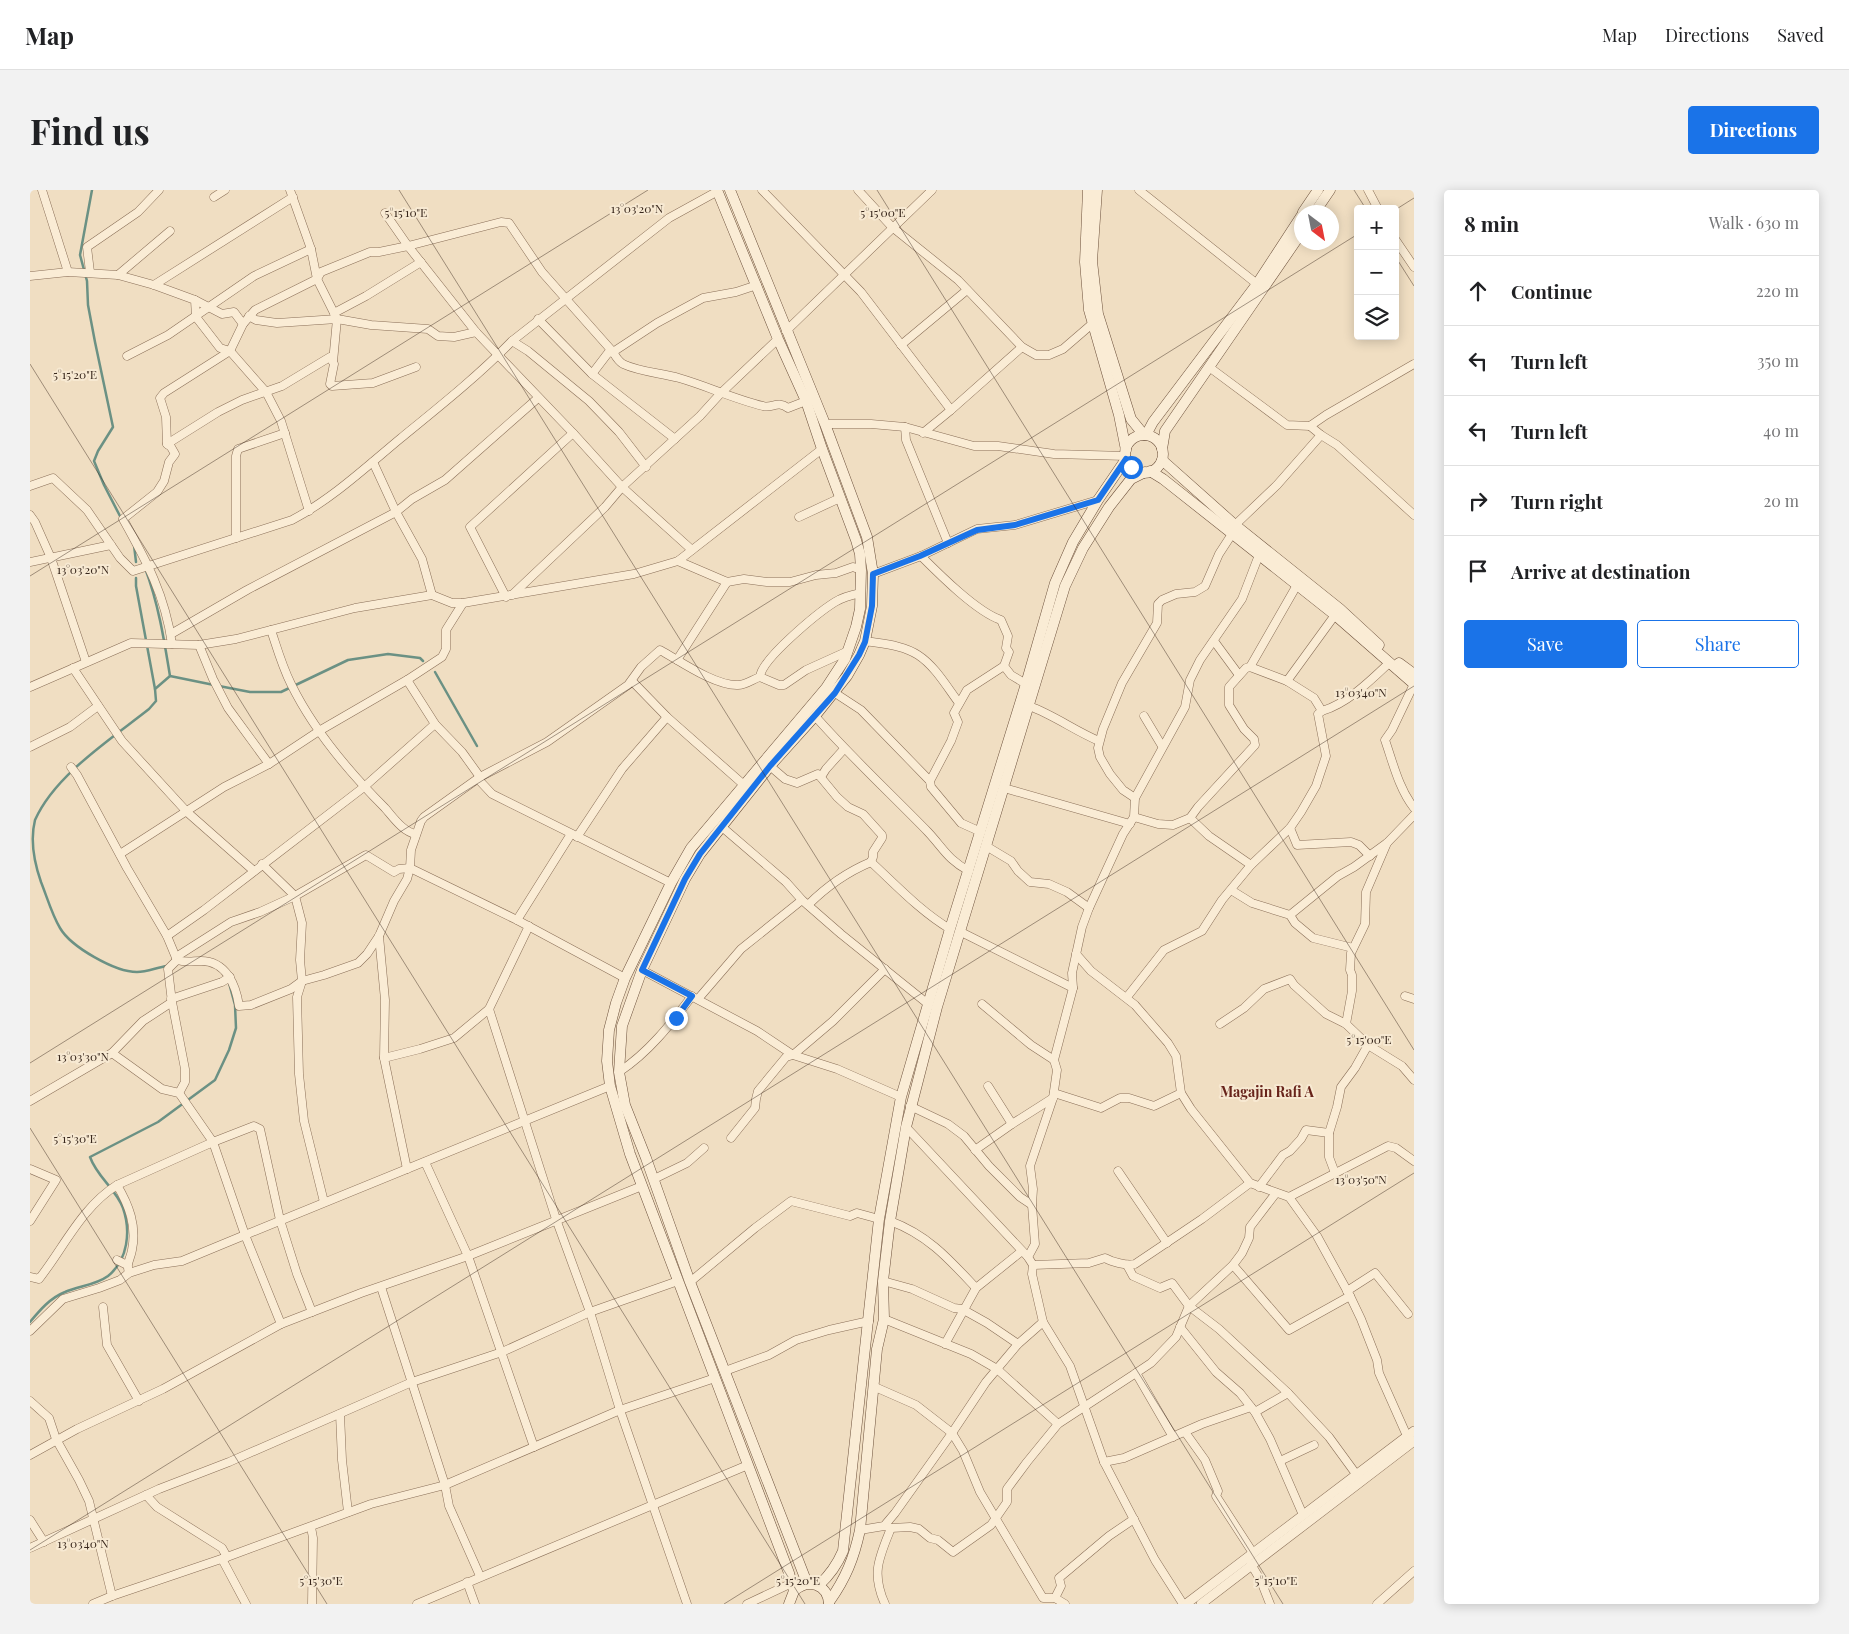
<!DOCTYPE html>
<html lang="en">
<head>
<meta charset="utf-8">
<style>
  :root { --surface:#fff; --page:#f2f2f2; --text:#202124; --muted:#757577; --line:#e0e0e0; --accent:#1a73e8 }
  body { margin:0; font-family:"Playfair Display",serif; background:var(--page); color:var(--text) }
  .controls { position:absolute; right:15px; top:15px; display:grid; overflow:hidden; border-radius:5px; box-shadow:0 2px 12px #0003 }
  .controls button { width:45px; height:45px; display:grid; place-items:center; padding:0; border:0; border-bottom:1px solid var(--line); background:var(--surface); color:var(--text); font:25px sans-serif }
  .compass { position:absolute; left:1264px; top:15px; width:45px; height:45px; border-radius:50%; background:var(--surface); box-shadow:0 2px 12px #0003; rotate:148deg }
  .stop { position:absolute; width:15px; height:15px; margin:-11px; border:4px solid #1a73e8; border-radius:50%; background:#fff }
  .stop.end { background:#1a73e8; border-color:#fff; box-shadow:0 1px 5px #0008 }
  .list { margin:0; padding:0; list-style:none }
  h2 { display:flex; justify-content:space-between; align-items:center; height:65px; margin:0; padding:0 20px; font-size:21px }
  h2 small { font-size:16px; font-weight:400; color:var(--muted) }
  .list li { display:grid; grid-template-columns:32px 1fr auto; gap:15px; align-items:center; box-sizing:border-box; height:70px; padding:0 20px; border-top:1px solid var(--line) }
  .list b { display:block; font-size:19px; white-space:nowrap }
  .list em { font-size:16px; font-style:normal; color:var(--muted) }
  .actions { display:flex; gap:10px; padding:15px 20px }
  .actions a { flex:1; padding:11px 0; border:1px solid var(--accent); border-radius:5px; text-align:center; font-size:18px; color:var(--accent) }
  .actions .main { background:var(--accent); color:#fff }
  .icon { flex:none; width:28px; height:28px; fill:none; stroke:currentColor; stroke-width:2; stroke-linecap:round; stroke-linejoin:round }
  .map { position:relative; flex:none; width:1384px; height:1414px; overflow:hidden; border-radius:5px }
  header { display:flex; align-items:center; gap:30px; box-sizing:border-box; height:70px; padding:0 25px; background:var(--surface); border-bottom:1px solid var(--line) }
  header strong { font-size:24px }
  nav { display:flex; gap:28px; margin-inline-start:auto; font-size:18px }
  .intro { display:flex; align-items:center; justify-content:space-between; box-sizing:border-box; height:120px; padding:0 30px }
  h1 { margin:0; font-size:35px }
  .button { padding:12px 22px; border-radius:5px; background:var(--accent); color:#fff; font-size:18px; font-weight:700 }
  main { display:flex; gap:30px; padding:0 30px }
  aside { flex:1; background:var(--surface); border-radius:5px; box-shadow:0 2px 12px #0003 }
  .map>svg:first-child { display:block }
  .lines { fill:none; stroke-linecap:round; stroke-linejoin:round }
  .stream { stroke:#6b9184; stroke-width:2.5 }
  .minor-casing { stroke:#8a6f58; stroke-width:9 }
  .tertiary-casing { stroke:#8a6f58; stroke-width:10 }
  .secondary-casing { stroke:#6c503b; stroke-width:11 }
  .minor { stroke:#faecd5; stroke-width:8 }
  .tertiary { stroke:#faecd5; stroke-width:9 }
  .secondary { stroke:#faecd5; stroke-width:10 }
  .route { stroke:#1a73e8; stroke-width:6 }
  .ticks { fill:none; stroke:#39281d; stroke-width:1; stroke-opacity:0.45 }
  .labels { text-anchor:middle; stroke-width:4; stroke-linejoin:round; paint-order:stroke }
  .neighbourhood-label { font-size:14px; font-weight:bold; fill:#68241b; stroke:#f7e9d2 }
  .ticks-label { font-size:12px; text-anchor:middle; fill:#39281d; stroke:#f7e9d2; stroke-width:4; stroke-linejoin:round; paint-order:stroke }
</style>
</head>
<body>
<header>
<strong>Map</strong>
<nav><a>Map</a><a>Directions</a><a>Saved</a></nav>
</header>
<div class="intro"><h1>Find us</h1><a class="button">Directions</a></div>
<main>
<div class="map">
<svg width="1384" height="1414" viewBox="0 0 1384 1414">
  <rect width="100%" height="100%" fill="#f0dec2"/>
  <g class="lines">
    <!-- stream -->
    <g class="stream">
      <polyline points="62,0 50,65 57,91 58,115 65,152 83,237 68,261 64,271 74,295 91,328"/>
      <polyline points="104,355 106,372"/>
      <path d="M115,378C128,412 134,449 140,486L125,499L126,511L119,519C81,549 25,585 5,630C0,650 4,672 11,692C17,707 22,725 30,738C41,757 85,782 107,782C117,782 128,777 137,776"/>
      <polyline points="106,388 106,396 125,499"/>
      <polyline points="405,482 447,556"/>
      <polyline points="140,486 184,495"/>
      <polyline points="189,496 220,502 251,502 318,470 358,464 390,468 393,471"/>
      <path d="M0,1132C10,1120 20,1108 35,1102C49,1096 66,1095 78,1086C98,1070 101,1041 93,1018C86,999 67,987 60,967L128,932L185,890L199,860L206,838L205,815L199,793"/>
    </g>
    <!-- minor casing -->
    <g class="minor-casing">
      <g id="minor">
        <polyline points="12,0 38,82"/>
        <polyline points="260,0 281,59 287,89 307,129 303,172 304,174 300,194 302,196 343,193 386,177"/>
        <polyline points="732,0 831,102 921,220"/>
        <polyline points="828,0 862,37 928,90 992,157 1006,165 1019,165 1033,159 1062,134"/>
        <polyline points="1109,0 1227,94"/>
        <polyline points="1338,0 1348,19"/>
        <polyline points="184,7 195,0"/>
        <polyline points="355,23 378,56 446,142 543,243 592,297 662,360"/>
        <polyline points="1365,49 1384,77"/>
        <polyline points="60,82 57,57 108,22 129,0"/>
        <polyline points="88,85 140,41"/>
        <polyline points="0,86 38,82 88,85 124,95 165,110 166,127 190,158 200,161 236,202 251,231 279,321"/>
        <polyline points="124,95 263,7"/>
        <polyline points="165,110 192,124 204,122 213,134"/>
        <polyline points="304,123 336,106 391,72"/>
        <polyline points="219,126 226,130 247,133 307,129 341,135 398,139 408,146 424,147 446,142"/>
        <polyline points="508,129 562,184 645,249"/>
        <polyline points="756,141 902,0"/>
        <polyline points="482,151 498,161 559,211 589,242 616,277"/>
        <polyline points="871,155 937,100"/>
        <polyline points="97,166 138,145 224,86 281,59"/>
        <polyline points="1179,177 1257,235 1280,236 1296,225 1384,174"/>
        <polyline points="562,184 578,163 583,162 627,133 673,108 706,102 727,95"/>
        <polyline points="795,234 841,234 875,237 944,256 968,256 1024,264 1096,266"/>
        <polyline points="1280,236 1291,245 1307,255 1384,325"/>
        <polyline points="875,237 876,250 918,353"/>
        <polyline points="893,243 921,220 992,157"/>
        <polyline points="137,254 188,222 212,210 252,196 300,167 303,172"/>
        <polyline points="343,272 366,322 392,369 402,405"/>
        <path d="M0,296L23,288L57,320L90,368L103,381L262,330C302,309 336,277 371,248C409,217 448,186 482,151L639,28L688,1"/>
        <polyline points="0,325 5,332 21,368 56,472"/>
        <polyline points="769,327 810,308"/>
        <polyline points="1205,335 1247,295 1291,245"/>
        <polyline points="206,348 206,266 208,259 255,243"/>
        <path d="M891,366C910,385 947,422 971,430L978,446L976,458L979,462L974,476L981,485L996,494"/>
        <polyline points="648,371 697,392 714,389 737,392 760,392 786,385 806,383 823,377 831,380"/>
        <polyline points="0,372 81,355"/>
        <polyline points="843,384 891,366 947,339 985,335 1068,310"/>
        <polyline points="482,405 575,317 592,297 670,226 690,204 748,149"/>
        <polyline points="476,407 440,337 543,243"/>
        <path d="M241,440C247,458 252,476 261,494C284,541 318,581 355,618C363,627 373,642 386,644"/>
        <polyline points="141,444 217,400 366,322 382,309 415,290 508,208"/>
        <path d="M835,451C853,454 873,455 888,465C905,476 917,497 929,513"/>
        <polyline points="1184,451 1209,485"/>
        <path d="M142,454C135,405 117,372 93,329L127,302L134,291L139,272L145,264L141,257L137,254L136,227L130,208L134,203L200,161L213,134L225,120L287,89L291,82L340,62H349L378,56L471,32L479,33L512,82L583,162C586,167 588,171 593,174C610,182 631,183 649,188C677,196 704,209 733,216C742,219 747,210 758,218L776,211"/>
        <polyline points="169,455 183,489 198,518 239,574"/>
        <polyline points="647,470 697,392"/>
        <path d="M1220,477L1257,491L1284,508L1292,521C1318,513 1340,491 1359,473"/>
        <polyline points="43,478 92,551 157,622 224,681"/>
        <path d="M730,487C731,469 789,422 805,412C813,407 821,405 831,403"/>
        <polyline points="377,490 412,467 416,459 416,440 433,413"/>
        <polyline points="602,491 637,527 714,595"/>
        <polyline points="1257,491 1305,425"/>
        <path d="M1384,494L1362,540L1355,550C1363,573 1369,599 1384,618"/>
        <polyline points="0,497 101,453 169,455 206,449 325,418 402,405 422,413 433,413 604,384 648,371 792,259"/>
        <polyline points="805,503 831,520 900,591 901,597 931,633 951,642"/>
        <path d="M999,516C1024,525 1045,541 1069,551"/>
        <path d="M785,526C821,567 860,603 898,642C913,658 918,670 939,681"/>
        <polyline points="1114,526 1132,556"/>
        <polyline points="0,557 40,537 68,516"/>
        <path d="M740,576L755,589L767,593L788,584L807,607L818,617L833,624L852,645V648L843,662V667L841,672C866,695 890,721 920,739"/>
        <path d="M41,577L47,585L97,678L137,746L147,770C156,773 163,771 171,771C196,771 206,795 209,816L221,815L261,799L272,791L294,785L328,773L337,764L349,746L364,711L377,689L380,678L381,660L391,631L394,627L450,587L517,552L598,495L611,477L630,460C650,471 685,496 708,495C716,495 723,489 730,487L749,495H754L776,480L818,461"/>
        <polyline points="791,587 796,579 814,559"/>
        <polyline points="448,589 462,604 641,693"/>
        <polyline points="900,591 921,551 928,532 924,523 937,500 974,476"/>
        <polyline points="974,598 1100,634"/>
        <polyline points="1105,608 1093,600 1080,584 1070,567 1068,558 1073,539 1092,493 1127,433 1128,414 1132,410 1146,404 1165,402 1175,396 1189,364 1202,344"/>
        <polyline points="1104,627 1128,634 1143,635 1160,628 1168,617 1225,555 1224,549 1214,539 1199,515 1199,497 1216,478 1220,477 1267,395"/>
        <polyline points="1160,628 1179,646 1221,675"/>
        <polyline points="692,637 756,692 772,710 811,744 898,814"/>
        <polyline points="1260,638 1267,655 1321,652 1329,655 1340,666"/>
        <polyline points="547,647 592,579 637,527"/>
        <polyline points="956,656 981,671 988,681 1000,692 1019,694 1037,702 1059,718"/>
        <polyline points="90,664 194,597 239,574 289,541 377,490 405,534 432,562 450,587"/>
        <polyline points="232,674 265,706 272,733 270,770 272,791 267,807 269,884 274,931 294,1012"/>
        <polyline points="1201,700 1222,713 1260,725 1265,733 1283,748 1323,758"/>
        <path d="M778,715C796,697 817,682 841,672"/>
        <polyline points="1260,725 1308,686 1324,677 1357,653 1384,625"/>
        <polyline points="487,730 541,644"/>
        <polyline points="931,742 1043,798"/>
        <polyline points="137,746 174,720 334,597 405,534"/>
        <polyline points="349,746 355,810 354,868 377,979"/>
        <polyline points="1046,764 1061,781 1105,815 1138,853 1146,866 1151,903 1161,919 1220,993 1259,1007 1287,1046 1320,1106 1331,1129 1347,1170 1349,1183 1377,1246"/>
        <polyline points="146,767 201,732 230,722 265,706 336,665 364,682 369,679 380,678 487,730 595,788"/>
        <polyline points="147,770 138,779 142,812 155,879 155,892 149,903"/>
        <polyline points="612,780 727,841 763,865 807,879 871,907"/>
        <polyline points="1375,806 1384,809"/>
        <polyline points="1097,807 1134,760 1172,741 1192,710 1221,675 1260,638 1271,622 1286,596 1296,566 1288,524 1292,521"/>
        <polyline points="141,809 192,792 200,787"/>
        <polyline points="668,809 711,759 772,710"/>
        <polyline points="952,814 1001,855 1024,870"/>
        <polyline points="459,819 526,1029 560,1122 590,1220 657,1414"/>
        <polyline points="1190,834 1214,818 1234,799 1260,789 1264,795 1296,824 1316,834 1338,855 1372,876 1384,890"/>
        <polyline points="1316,834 1322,801 1322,785 1320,780 1321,763 1335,734 1336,702 1357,653"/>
        <polyline points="82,863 132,899 149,903 183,952 224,936 230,939 250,1030 267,1084 282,1122"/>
        <polyline points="354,868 390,859 424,848 459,819 499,736"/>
        <path d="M589,882C619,862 640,835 662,806"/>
        <polyline points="958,896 982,934"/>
        <polyline points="1024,903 1071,918 1090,908 1099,908 1124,916 1151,903"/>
        <polyline points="0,911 82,863 113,831 142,812"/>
        <polyline points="880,916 918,934 934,946 959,976 990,1007 1002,1015"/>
        <polyline points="876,937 998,1067"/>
        <polyline points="701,948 725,918 726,909 728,901 756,867 763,865 803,831 855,779"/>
        <polyline points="945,960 982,934 1023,908"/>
        <polyline points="395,972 438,1066 504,1257"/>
        <polyline points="0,979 26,990 0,1031"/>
        <polyline points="1088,981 1137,1053"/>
        <polyline points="1305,983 1299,967 1299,943 1307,917 1311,897 1325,878 1338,855"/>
        <polyline points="624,989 657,973 674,958"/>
        <path d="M87,995C99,1015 107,1036 102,1060C100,1071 96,1072 99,1083"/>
        <polyline points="1229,997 1253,965 1260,961 1271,949 1276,940 1299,943"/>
        <polyline points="1259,1007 1358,956 1366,958 1384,971"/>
        <path d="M860,1031C898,1045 919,1069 946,1098"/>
        <polyline points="87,1070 97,1075"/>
        <path d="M1003,1075L1059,1073L1075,1068C1082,1072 1097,1076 1105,1074L1172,1029L1220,993"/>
        <polyline points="1097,1075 1103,1086 1130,1098 1142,1093 1159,1116 1189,1139 1258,1203 1299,1247 1326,1284"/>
        <polyline points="1203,1075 1259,1140 1320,1106"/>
        <path d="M0,1087L9,1089C34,1057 52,1017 87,995L183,952L215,1045L580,896"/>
        <polyline points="853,1091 882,1099 924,1118 932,1119 957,1133 988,1154"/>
        <polyline points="660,1092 725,1038 761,1011 820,1026 827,1023 849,1029"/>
        <polyline points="351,1097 415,1295 419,1316 450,1386"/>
        <polyline points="1317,1101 1345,1083 1378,1124"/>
        <polyline points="73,1117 77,1155 109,1211"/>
        <polyline points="854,1129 941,1164 967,1179 1028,1234"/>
        <polyline points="1150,1137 1186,1182 1210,1203 1225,1222 1258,1203"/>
        <polyline points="0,1141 33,1109 69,1098 90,1090 99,1083 124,1075 152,1071 215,1045 251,1134"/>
        <polyline points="915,1154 946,1098 992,1061"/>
        <polyline points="695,1181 739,1165 766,1150 799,1140 839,1131"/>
        <polyline points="1106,1183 1143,1247"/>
        <polyline points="845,1197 886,1215 922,1243 933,1261 950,1302 1013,1408 1025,1408 1035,1414"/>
        <polyline points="0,1211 19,1228 26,1249 49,1290 59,1311 82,1406"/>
        <polyline points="1225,1222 1240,1249 1273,1325"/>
        <polyline points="310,1224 312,1270 318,1322"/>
        <polyline points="1155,1242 1175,1270 1188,1301 1186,1306 1223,1363"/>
        <polyline points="0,1265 47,1239 133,1199 251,1134 331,1103 438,1066 612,996"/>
        <polyline points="1250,1271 1284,1255"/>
        <polyline points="1074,1272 1094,1268 1172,1234 1221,1217"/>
        <polyline points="116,1305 127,1317 192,1358 197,1367"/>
        <polyline points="0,1330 14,1352"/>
        <polyline points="281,1337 283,1348 282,1414"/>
        <polyline points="861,1338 880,1337 889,1339 900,1348 908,1350 923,1362 961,1335 977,1312 977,1299 997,1272 1028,1234 1106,1183 1121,1173 1146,1147 1159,1116 1203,1075 1212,1063 1219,1048 1220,1037 1246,1003"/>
        <polyline points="830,1340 854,1336 865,1323 922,1243 956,1192 988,1154 1013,1132"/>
        <polyline points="0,1358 129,1299 199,1272 382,1192 472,1162 560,1122 648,1091"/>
        <polyline points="192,1369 216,1414"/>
        <polyline points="1221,1374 1231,1391 1240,1414"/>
        <polyline points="437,1392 445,1414"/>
        <polyline points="1025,1408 1031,1396 1029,1388 1079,1346 1104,1329"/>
        <polyline points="63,1414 82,1406 197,1367 341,1314 415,1295 590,1220 685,1188"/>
        <polyline points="387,1414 718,1275"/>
        <polyline points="717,1414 762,1393"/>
        <path d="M855,1414C841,1383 849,1368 861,1338L858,1337"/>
        <polyline points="1153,1414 1125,1370 1074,1272 1040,1176 1013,1132 1002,1084 1003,1075 998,1067 1005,1054 1002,1015 1003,999 1000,976 1023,908 1027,880 1024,870 1043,798 1042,783 1052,737 1059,718 1093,644 1104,627 1105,608 1155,517 1160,490 1170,470 1212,409 1229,365"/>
        <polyline points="1347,1414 1384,1381"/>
      </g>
    </g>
    <!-- tertiary casing -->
    <g class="tertiary-casing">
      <g id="tertiary">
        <polyline points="1156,1414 1384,1241"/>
        <polyline points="1171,1414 1384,1251"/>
      </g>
    </g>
    <!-- secondary casing -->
    <g class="secondary-casing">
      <g id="secondary">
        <polyline points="687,0 748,149 776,211 792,259 826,350 830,364 831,380 830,419 826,437 815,469 796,498 661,658 641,693 595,788 586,813 579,840 577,871 580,896 600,964 759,1383 764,1401"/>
        <polyline points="700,0 795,234 837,347 843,384 842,416 835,451 829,465 817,486 785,526 740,576 670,664 655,689 612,780 592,836 589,882 595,915 616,968 660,1092 777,1393"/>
        <polyline points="1058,0 1055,72 1059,120 1089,225 1096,260"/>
        <polyline points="1067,0 1062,71 1068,124 1101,229 1114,245"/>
        <polyline points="1273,22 1288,0"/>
        <polyline points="1285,22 1300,0"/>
        <polyline points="1116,245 1123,232 1227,94 1272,25"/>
        <circle cx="1114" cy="264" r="19"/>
        <polyline points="1132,259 1135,241 1272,42"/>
        <polyline points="1132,270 1205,335 1310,419 1349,455"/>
        <polyline points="1120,281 1133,289 1305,425 1384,494"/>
        <polyline points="1369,473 1384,484"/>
        <path d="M789,1395C800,1385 807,1375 813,1361L849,1029L871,907L920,739L996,494L1025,393L1043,352L1068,310L1096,269"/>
        <path d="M799,1412C816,1388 824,1368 830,1340L847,1159L854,1129L853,1091L860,1031L876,937L907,817L1035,396L1053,358L1079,317L1101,289L1115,282"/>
        <path d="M759,1414L764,1401C778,1388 798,1394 799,1414"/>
      </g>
    </g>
    <!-- minor -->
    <use href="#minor" class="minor"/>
    <!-- tertiary -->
    <use href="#tertiary" class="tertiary"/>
    <!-- secondary -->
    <use href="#secondary" class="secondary"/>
  </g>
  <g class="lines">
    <!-- route -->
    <polyline class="route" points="646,828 662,806 612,780 655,689 670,664 740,576 805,503 829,465 835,452 842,416 843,384 890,366 947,340 985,335 1068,310 1096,269 1101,277"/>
  </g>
  <!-- ticks -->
  <path class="ticks" d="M369,0L1253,1414M847,0L1384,860M1324,0L1336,19M1365,20L1384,8M1365,66L1384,96M0,174L775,1414M0,386L618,0M0,873L1328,44M0,938L297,1414M0,1360L1384,496M694,1414L1384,983"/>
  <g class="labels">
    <!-- neighbourhood labels -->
    <g class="neighbourhood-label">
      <text x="1237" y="907">Magajin Rafi A</text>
    </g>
  </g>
  <g class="ticks-label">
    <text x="607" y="23">13°03'20"N</text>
    <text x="376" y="27">5°15'10"E</text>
    <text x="853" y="27">5°15'00"E</text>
    <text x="45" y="189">5°15'20"E</text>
    <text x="53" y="384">13°03'20"N</text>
    <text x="1331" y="507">13°03'40"N</text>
    <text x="1339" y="854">5°15'00"E</text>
    <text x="53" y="871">13°03'30"N</text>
    <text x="45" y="953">5°15'30"E</text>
    <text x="1331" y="994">13°03'50"N</text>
    <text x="53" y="1358">13°03'40"N</text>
    <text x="291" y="1395">5°15'30"E</text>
    <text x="768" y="1395">5°15'20"E</text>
    <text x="1246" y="1395">5°15'10"E</text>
  </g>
</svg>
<div class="controls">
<button>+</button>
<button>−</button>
<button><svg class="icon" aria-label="layers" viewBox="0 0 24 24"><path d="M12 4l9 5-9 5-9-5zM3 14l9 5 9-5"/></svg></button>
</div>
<svg class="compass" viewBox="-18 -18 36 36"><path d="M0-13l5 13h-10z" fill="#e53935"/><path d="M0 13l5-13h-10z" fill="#757577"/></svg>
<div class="stop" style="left:1101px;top:277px"></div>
<div class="stop end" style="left:646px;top:828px"></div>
</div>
<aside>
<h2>8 min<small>Walk · 630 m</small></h2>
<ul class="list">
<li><svg class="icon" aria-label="ahead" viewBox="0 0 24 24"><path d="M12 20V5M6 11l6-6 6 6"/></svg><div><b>Continue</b></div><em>220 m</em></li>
<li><svg class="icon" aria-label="left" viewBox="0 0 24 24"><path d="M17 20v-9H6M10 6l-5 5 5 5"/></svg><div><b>Turn left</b></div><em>350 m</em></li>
<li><svg class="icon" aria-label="left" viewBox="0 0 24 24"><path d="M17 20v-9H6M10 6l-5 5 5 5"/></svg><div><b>Turn left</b></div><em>40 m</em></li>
<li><svg class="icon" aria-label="right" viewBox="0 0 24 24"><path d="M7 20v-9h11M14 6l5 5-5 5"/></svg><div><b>Turn right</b></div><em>20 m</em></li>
<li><svg class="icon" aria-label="arrive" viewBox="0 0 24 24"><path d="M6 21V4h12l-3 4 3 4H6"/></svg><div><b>Arrive at destination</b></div></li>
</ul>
<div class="actions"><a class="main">Save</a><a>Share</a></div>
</aside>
</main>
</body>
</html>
